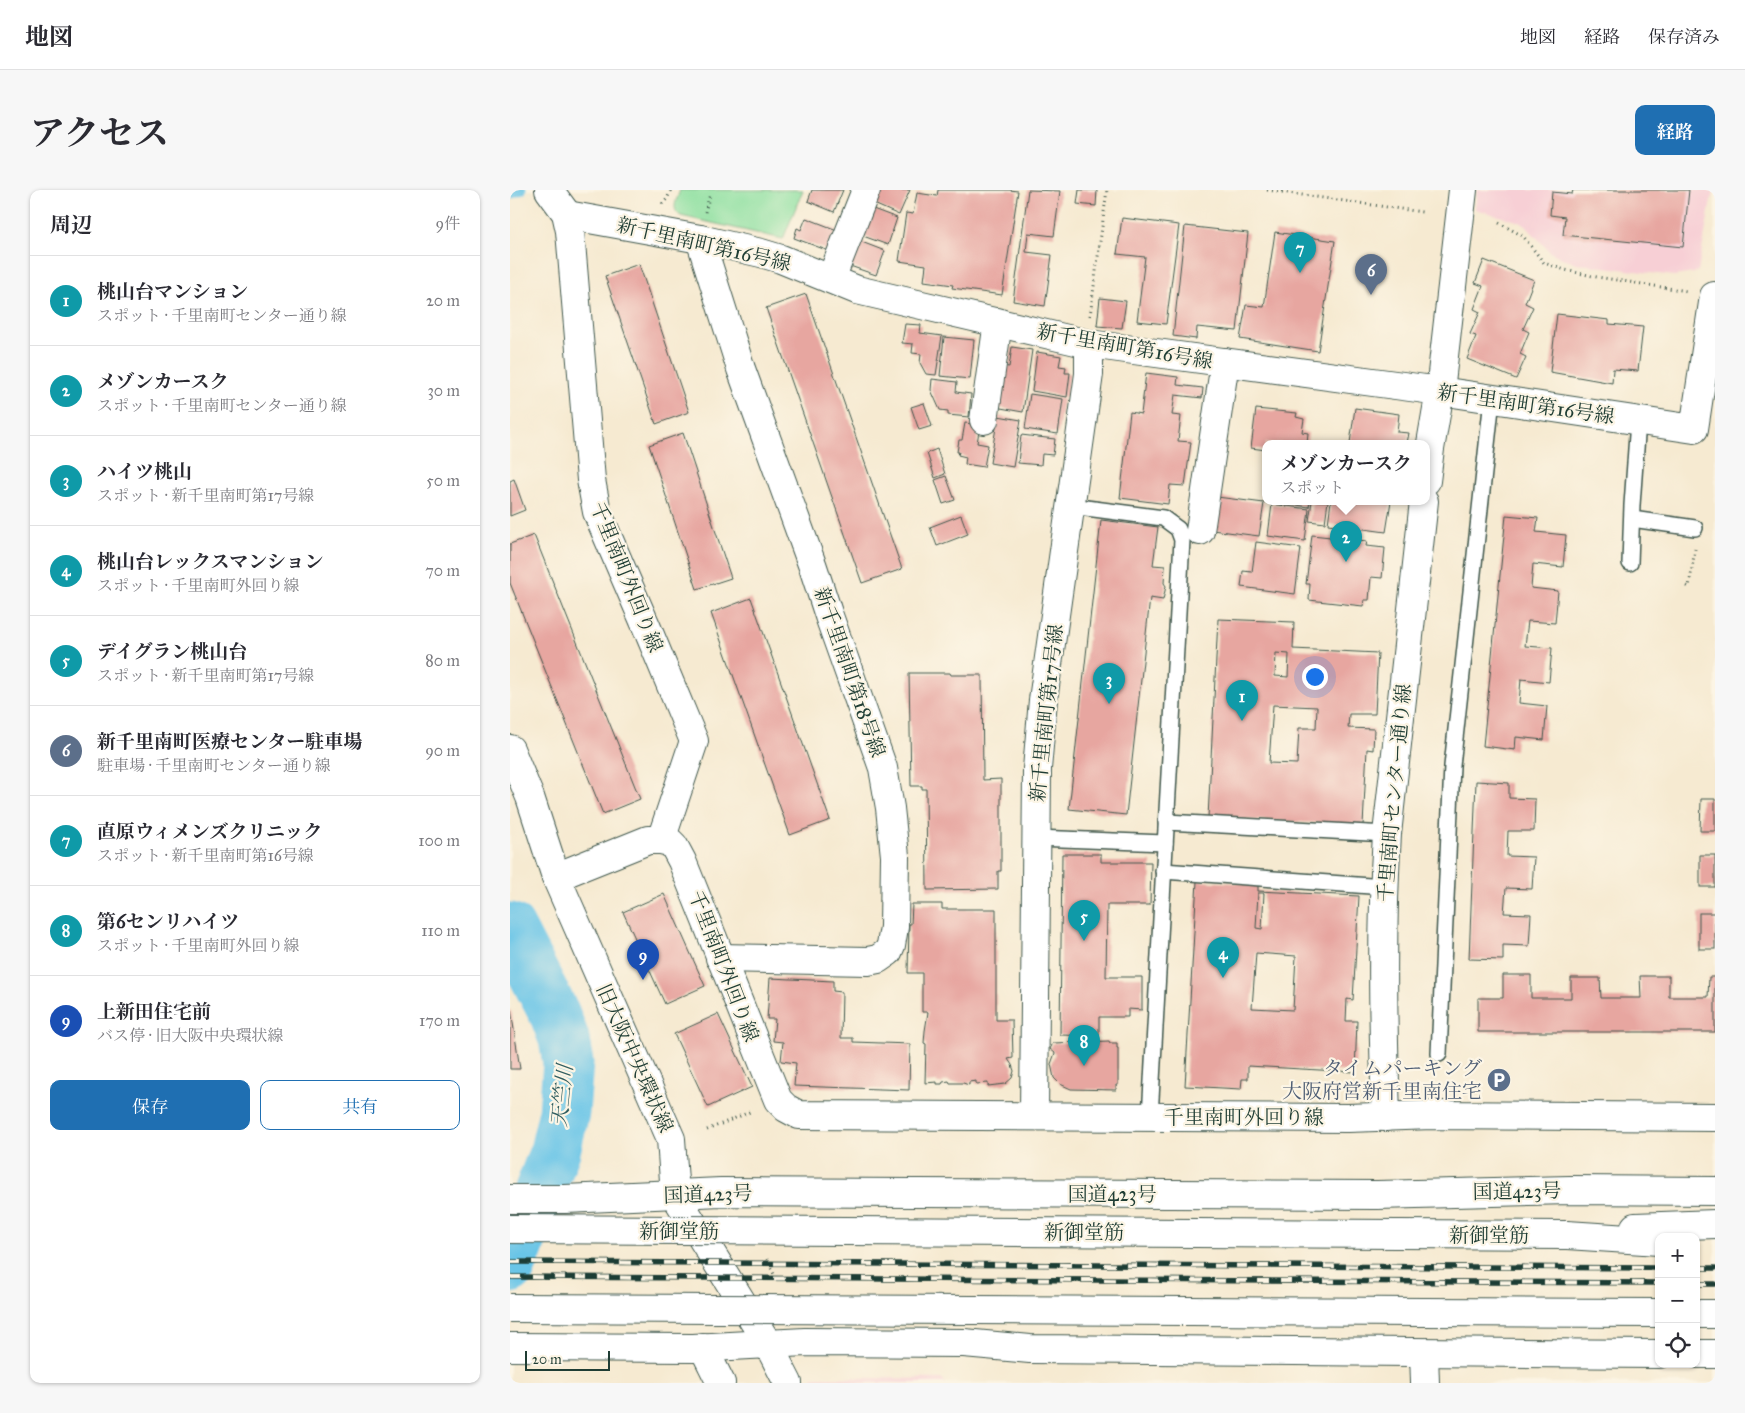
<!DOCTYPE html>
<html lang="ja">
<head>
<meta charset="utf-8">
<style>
  :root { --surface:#fff; --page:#f7f7f7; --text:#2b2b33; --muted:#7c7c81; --line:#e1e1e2; --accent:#1f6fb2 }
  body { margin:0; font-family:"IM FELL Great Primer","Noto Serif JP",serif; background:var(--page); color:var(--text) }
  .controls { position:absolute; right:15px; bottom:15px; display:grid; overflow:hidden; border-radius:10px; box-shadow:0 1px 4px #0004 }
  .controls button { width:45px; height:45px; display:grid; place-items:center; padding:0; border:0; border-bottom:1px solid var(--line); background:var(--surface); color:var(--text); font:25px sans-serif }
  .scale { position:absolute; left:15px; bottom:12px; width:85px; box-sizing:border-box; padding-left:5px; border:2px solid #1f3d34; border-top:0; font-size:14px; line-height:18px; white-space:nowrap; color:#1f3d34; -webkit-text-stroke:4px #fcf5e5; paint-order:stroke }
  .you { position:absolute; left:804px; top:486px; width:18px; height:18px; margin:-12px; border:4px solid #fff; border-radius:50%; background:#1a73e8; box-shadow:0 0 0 8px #1a73e833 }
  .badge { display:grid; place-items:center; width:32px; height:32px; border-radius:50%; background:var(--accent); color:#fff; font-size:16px; font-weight:700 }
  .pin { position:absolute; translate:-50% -41px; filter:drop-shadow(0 1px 2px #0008) }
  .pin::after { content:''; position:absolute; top:26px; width:18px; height:15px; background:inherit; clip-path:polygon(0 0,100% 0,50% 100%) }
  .popup { position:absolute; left:752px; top:250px; width:168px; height:65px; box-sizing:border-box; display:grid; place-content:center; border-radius:10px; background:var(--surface); filter:drop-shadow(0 1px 4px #0005); font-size:16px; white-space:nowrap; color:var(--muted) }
  .popup b { font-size:19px; color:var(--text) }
  .popup::after { content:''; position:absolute; left:50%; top:100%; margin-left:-10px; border:10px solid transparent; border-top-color:var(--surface) }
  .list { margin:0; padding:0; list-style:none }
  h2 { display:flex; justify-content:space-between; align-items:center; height:65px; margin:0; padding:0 20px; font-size:21px }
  h2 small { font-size:16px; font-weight:400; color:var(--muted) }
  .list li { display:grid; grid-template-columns:32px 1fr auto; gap:15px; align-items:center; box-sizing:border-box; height:90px; padding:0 20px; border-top:1px solid var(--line) }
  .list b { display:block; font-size:19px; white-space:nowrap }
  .list p { margin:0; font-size:16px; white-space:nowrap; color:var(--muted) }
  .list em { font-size:16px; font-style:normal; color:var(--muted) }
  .actions { display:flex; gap:10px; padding:15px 20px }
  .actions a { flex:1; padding:11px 0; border:1px solid var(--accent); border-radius:10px; text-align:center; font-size:18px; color:var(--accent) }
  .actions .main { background:var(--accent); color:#fff }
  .icon { flex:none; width:28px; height:28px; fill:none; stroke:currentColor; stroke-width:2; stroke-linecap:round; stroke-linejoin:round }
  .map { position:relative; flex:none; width:1205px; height:1193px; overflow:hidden; border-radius:10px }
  header { display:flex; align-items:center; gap:30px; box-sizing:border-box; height:70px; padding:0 25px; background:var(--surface); border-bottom:1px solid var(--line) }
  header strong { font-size:24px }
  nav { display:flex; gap:28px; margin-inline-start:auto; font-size:18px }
  .intro { display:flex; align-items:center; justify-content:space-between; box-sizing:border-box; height:120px; padding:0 30px }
  h1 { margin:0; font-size:35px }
  .button { padding:12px 22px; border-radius:10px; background:var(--accent); color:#fff; font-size:18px; font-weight:700 }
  main { display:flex; gap:30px; padding:0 30px }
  aside { flex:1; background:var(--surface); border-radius:10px; box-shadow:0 1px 4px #0004 }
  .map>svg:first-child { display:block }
  .built { fill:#f7cfd5 }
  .green { fill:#8ee0a1; stroke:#568e6a }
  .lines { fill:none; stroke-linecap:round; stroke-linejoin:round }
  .stream { stroke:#69c5e7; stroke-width:9 }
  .river { stroke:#69c5e7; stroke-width:51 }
  .building { fill:#e7a6a0; fill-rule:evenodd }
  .service-casing { stroke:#3f574c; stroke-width:18 }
  .minor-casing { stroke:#3f574c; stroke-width:30 }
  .tertiary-casing { stroke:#3f574c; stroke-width:30 }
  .primary-casing { stroke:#3f574c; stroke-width:30 }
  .trunk-casing { stroke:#3f574c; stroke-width:30 }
  .path { stroke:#3f574c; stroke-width:3; stroke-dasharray:1 4; stroke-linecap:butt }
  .service { stroke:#fff; stroke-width:15 }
  .minor { stroke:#fff; stroke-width:28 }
  .tertiary { stroke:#fff; stroke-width:28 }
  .primary { stroke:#fff; stroke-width:28 }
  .trunk { stroke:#fff; stroke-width:28 }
  .rail-casing { stroke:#1f3d34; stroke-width:5.5 }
  .rail { stroke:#fcf5e5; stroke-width:4; stroke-dasharray:11; stroke-linecap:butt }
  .trunk-bridge-casing { stroke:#3f574c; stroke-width:30; stroke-linecap:butt }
  .trunk-bridge { stroke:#fff; stroke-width:28 }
  .labels { text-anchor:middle; stroke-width:4.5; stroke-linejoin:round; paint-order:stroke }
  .street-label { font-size:20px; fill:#1f3d34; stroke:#fcf5e5 }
  .service-label { font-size:20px; fill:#4e5e75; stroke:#fcf5e5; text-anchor:end }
  .water-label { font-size:21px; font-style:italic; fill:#325f61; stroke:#fcf5e5 }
</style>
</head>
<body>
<header>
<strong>地図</strong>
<nav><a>地図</a><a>経路</a><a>保存済み</a></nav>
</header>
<div class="intro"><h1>アクセス</h1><a class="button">経路</a></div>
<main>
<aside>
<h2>周辺<small>9件</small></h2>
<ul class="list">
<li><span class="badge" style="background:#0f9aa8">1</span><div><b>桃山台マンション</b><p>スポット · 千里南町センター通り線</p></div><em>20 m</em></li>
<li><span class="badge" style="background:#0f9aa8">2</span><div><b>メゾンカースク</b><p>スポット · 千里南町センター通り線</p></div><em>30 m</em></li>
<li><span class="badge" style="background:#0f9aa8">3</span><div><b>ハイツ桃山</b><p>スポット · 新千里南町第17号線</p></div><em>50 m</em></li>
<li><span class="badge" style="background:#0f9aa8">4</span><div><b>桃山台レックスマンション</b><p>スポット · 千里南町外回り線</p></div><em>70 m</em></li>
<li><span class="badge" style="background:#0f9aa8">5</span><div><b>デイグラン桃山台</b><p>スポット · 新千里南町第17号線</p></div><em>80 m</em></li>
<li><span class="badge" style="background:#5c6f8a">6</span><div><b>新千里南町医療センター駐車場</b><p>駐車場 · 千里南町センター通り線</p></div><em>90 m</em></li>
<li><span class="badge" style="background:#0f9aa8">7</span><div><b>直原ウィメンズクリニック</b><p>スポット · 新千里南町第16号線</p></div><em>100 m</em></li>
<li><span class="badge" style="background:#0f9aa8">8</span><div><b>第6センリハイツ</b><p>スポット · 千里南町外回り線</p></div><em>110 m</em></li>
<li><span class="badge" style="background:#1a4fb4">9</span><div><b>上新田住宅前</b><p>バス停 · 旧大阪中央環状線</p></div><em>170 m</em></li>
</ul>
<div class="actions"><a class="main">保存</a><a>共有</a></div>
</aside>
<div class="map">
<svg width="1205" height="1193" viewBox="0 0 1205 1193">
  <rect width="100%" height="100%" fill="#fcf5e5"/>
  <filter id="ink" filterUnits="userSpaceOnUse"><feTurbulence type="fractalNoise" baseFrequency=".02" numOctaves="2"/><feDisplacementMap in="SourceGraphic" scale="10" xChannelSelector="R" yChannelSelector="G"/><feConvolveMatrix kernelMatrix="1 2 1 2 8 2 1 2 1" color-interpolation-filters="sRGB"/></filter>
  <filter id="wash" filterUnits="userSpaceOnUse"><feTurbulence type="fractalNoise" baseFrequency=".0096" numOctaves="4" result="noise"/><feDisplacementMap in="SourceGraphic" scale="20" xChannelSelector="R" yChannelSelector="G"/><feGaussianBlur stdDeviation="1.12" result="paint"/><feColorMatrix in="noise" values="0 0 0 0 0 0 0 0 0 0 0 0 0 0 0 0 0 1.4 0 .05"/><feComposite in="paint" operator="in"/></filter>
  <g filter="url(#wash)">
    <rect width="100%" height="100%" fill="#f6ead1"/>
    <!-- built -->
    <g class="built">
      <polygon points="967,0 1203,0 1188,81 1184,83 1164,86 1070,74 1052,68 1040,62 1017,37 1010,32 965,19"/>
      <polygon points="302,1187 431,1189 436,1193 305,1193"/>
    </g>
    <!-- green -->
    <path class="green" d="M170,0H293L273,49L171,26C160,19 167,10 170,0Z"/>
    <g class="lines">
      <!-- stream -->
      <polyline class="stream" points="0,5 12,0"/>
      <!-- river -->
      <polyline class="river" points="0,738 45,825 54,849 58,873 54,922 45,961 0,1078"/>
    </g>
    <g id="blocks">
      <!-- building -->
      <g class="building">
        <polygon points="302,0 333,0 324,22 298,11"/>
        <polygon points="370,0 400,0 389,25 364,14"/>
        <polygon points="428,0 499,0 508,1 492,105 442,98 443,95 414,91 416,75 389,71 396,23 403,24 407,3 427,6"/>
        <polygon points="518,0 550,1 544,46 518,43 516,62 542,65 535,116 503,111"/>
        <polygon points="569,0 587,0 586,16 567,14"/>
        <polygon points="1063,0 1179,0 1173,57 1053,45 1055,27 1040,25 1042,2 1062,4"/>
        <polygon points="363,19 387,28 378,55 353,46"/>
        <polygon points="296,28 327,40 319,61 284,48 287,38 291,40"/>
        <polygon points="612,28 669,35 656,134 627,131 635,67 607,64"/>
        <polygon points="675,36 738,43 727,141 687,137 686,149 663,146"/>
        <polygon points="765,42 825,51 808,161 730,149 736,115 754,117"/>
        <polygon points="349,51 375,61 366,85 340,76"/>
        <polygon points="974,70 1024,90 1015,113 1023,117 1013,139 1019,142 1010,164 1016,167 1006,189 957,169 966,146 960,144 970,122 964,119 973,96 965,93"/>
        <polygon points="129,74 179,222 146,234 95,86"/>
        <polygon points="296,104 392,379 352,393 256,118"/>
        <polygon points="590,108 616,111 612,138 587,136"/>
        <polygon points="1047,124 1099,130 1099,134 1133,137 1128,181 1103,179 1102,193 1040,182"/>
        <polygon points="395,134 411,135 410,143 432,146 426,185 416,184 410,173 411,164 402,163 403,154 392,153"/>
        <polygon points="434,147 464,150 460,189 430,186"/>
        <polygon points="502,157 522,160 513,222 485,217 492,176 499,177"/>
        <polygon points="527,162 551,166 549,176 556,177 555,183 560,183 557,207 522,201"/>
        <polygon points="636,183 668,187 667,195 693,198 692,208 665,205 662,225 671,226 668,251 681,252 675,296 660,295 658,314 610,308 620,222 631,224"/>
        <polygon points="422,189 447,192 446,202 461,204 459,227 438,225 438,221 430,220 421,200"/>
        <polygon points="520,204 553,209 548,244 515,239"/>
        <polygon points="414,213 422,236 409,240 401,217"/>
        <polygon points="845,218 889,224 887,242 899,243 897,253 840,253"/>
        <polygon points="746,219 787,223 786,227 794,229 792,242 798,243 797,253 756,253 756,260 741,258"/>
        <polygon points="488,226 511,230 503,277 480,273"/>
        <polygon points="455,233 470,235 467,253 478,255 474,277 455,274 456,267 448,265 449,262 447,262 449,250 452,250"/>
        <polygon points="173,243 221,388 187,399 139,255"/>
        <polygon points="511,245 545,249 543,265 532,264 531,275 508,273"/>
        <polygon points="427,259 435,284 425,288 417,263"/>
        <polygon points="436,286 445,310 433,314 425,290"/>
        <polygon points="4,289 15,320 0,326 0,291"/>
        <polygon points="707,307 754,313 749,346 702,340"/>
        <polygon points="762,311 800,311 799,317"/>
        <polygon points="802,311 818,311 815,333 799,331"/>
        <polygon points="821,311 881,311 876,342 818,334"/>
        <polygon points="762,314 799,319 795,351 758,346"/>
        <polygon points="451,325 458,344 427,356 420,337"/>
        <polygon points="996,325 1028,328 1026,342 1056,345 1053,377 1023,374 1021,398 1048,401 1045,433 1018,431 1015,456 1042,458 1039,492 1011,489 1009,513 1037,516 1034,550 1006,547 1005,560 973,556"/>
        <polygon points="591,330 648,337 643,375 655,376 654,393 656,396 653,410 640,408 616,625 559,619"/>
        <polygon points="24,345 130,609 93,624 0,393 0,354"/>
        <polygon points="802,345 857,351 856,356 875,358 872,388 861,387 859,410 854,410 853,416 799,410 800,394 796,394"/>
        <polygon points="746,352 791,358 785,404 731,397 733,381 742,382"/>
        <polygon points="241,408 320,630 280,645 201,423"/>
        <path d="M708,429L784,432L783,459L868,463L865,524H839L838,538L864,539L863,560L857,559L853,635L698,628ZM766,463L779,464L778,487L765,486ZM763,515L807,517L806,538H789L787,574L759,573Z"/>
        <polygon points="399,483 440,483 441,485 472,485 473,590 491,589 491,681 488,681 488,699 417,700 416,599 412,599 412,596 401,596"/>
        <polygon points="966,591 999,593 999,608 1025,609 1024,641 998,641 997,666 1024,667 1022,699 996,698 994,723 1021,724 1019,756 993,755 993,770 959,769"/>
        <polygon points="1191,609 1205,609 1205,641 1190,641"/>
        <polygon points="552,664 591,664 591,672 641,672 640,715 597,715 596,787 632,787 632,820 618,819 618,827 589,827 589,846 550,845"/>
        <rect x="1190" y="665" width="15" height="32"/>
        <path d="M687,691L748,694V701L849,706L843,810L837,809L836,831H847L845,882L738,876V889H732L731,899L675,896ZM748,703H754L752,739L746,738ZM746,763L786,766L783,820L742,818Z"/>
        <polygon points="154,704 195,796 155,814 113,722"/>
        <polygon points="402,714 432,714 432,719 486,719 486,830 502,830 503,868 498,869 502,875 504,881 502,888 495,894 478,896 478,893 466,894 466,891 459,892 459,895 453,893 440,893 439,891 433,892 432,894 427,894 427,892 415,893 416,854 414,853 415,841 418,822 412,822 412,783 398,783 399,734 401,734"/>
        <rect x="1189" y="723" width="16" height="36"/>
        <polygon points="993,785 1021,785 1021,808 1061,808 1061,788 1090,788 1091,808 1131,808 1130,786 1159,786 1159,807 1198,807 1199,787 1205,787 1205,842 968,842 968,808 993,808"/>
        <polygon points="260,788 323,791 323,801 332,802 331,848 343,848 343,852 400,854 399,900 284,896 286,873 271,871 273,852 263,851 265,829 257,829"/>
        <polygon points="0,820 1,820 10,879 0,879"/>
        <polygon points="208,824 242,897 198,917 164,844"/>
        <polygon points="599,851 600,853 607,853 607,858 608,858 608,895 606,895 606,900 561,899 550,894 544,888 541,874 545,863 540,859 543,853"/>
      </g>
    </g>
  </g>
  <g filter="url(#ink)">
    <use href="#blocks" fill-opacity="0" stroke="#3f574c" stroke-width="1"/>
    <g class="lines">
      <!-- service casing -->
      <g class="service-casing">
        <g id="service">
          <polyline points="561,316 653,328 668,339 672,350 640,927"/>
          <polyline points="1122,329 1185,338"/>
          <polyline points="1120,373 1122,315 1128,231"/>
          <polyline points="656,632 877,644"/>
          <polyline points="526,648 655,653"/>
          <polyline points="653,681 874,697"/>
          <polyline points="929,864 942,576 982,209"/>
        </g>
      </g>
      <!-- minor casing -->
      <g class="minor-casing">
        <g id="minor">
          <polyline points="39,0 56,23 60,41 81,290 87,322 137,438 184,551 151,650"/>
          <polyline points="57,25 190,49 251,63 271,69 347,100 579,154 579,184 533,510 527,579 524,925"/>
          <polyline points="190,49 231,179 303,377 319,426 373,578 380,618 385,666 384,737 381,755 378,762 368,769 358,771 210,768"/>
          <polyline points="321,89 356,0"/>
          <polyline points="930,201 1184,239 1204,106"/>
          <polyline points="474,230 488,132"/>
          <polyline points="690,341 715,172"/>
          <polyline points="193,1157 211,1193"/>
          <polyline points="914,1163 915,1193"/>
        </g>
      </g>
      <!-- tertiary casing -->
      <g class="tertiary-casing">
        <g id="tertiary">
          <polyline points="579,154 930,201"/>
          <polyline points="916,291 920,259 930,201 953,0"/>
          <polyline points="46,687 138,650 151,650 160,652 164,656 172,671 268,910 276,918 289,925 838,928 922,925 1205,927"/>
          <path d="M876,927C873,833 871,738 877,644L914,311"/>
        </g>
      </g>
      <!-- primary casing -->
      <g class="primary-casing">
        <polyline id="primary" points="0,559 20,607 46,687 161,949 165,1005 258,1154 278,1193"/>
      </g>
      <!-- trunk casing -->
      <g class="trunk-casing">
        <g id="trunk">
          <polyline points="0,1009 55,1009 211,1002 867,1005 1060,1000 1205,1001"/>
          <polyline points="1125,1037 1205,1034"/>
          <polyline points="686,1043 1057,1045 1149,1051"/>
          <polyline points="680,1121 1149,1123"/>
          <polyline points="1186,1124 1205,1124"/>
          <polyline points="0,1157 183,1158 295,1152 454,1153 520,1159 1149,1164"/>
          <polyline points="1186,1164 1205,1164"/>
        </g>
      </g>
      <!-- path -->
      <g class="path">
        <polyline points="757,0 912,22"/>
        <polyline points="152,14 157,9 161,0"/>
        <polyline points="195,22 200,4"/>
        <polyline points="989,33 1013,46 1034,73 1055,80 1087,87 1177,101"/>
        <polyline points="580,126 597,0"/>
        <polyline points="1177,396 1179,397 1185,359"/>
        <polyline points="197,940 242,921"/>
        <polyline points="257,1069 267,1091"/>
      </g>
      <!-- service -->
      <use href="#service" class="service"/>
      <!-- minor -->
      <use href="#minor" class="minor"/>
      <!-- tertiary -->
      <use href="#tertiary" class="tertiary"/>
      <!-- primary -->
      <use href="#primary" class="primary"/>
      <!-- trunk -->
      <use href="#trunk" class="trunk"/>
      <!-- rail casing -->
      <g class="rail-casing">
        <g id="rail">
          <polyline points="0,1072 1149,1078"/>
          <polyline points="1186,1078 1205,1078"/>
          <polyline points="0,1087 1149,1093"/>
          <polyline points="1186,1094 1205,1094"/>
        </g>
      </g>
      <!-- rail -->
      <use href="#rail" class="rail"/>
      <!-- trunk-bridge casing -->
      <g class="trunk-bridge-casing">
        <g id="trunk-bridge">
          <polyline points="0,1039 686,1043"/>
          <polyline points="0,1118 680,1121"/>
        </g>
      </g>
      <!-- trunk-bridge -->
      <use href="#trunk-bridge" class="trunk-bridge"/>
    </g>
  </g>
  <!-- icons -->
  <defs>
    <g id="parking-disc" transform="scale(1.25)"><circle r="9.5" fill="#5c6f8a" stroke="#fcf5e5"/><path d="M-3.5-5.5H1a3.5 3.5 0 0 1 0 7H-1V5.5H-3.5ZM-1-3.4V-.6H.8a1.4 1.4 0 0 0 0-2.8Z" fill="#fff"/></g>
  </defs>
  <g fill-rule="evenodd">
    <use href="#parking-disc" x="989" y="890"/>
  </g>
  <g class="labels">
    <!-- street labels -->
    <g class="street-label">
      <text transform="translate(194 54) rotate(13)" y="7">新千里南町第16号線</text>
      <text transform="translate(615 156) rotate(10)" y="7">新千里南町第16号線</text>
      <text transform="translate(1016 214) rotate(8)" y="7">新千里南町第16号線</text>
      <text transform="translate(117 387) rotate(68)" y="7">千里南町外回り線</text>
      <text transform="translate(340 482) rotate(71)" y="7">新千里南町第18号線</text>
      <text transform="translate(536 523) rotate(-84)" y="7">新千里南町第17号線</text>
      <text transform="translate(884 603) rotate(-85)" y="7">千里南町センター通り線</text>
      <text transform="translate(214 776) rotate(69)" y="7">千里南町外回り線</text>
      <text transform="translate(125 868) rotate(66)" y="7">旧大阪中央環状線</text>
      <text x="734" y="934">千里南町外回り線</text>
      <text transform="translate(1007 1001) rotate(-1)" y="7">国道423号</text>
      <text transform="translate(198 1004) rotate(-2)" y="7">国道423号</text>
      <text x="602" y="1011">国道423号</text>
      <text x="169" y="1048">新御堂筋</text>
      <text x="574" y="1049">新御堂筋</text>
      <text x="979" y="1052">新御堂筋</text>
    </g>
    <!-- service labels -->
    <g class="service-label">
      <text x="972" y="885">タイムパーキング<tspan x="972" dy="23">大阪府営新千里南住宅</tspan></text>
    </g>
    <!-- water labels -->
    <g class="water-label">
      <text transform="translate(52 906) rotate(-84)" y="7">天竺川</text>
    </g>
  </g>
</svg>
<div class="controls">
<button>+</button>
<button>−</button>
<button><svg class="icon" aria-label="locate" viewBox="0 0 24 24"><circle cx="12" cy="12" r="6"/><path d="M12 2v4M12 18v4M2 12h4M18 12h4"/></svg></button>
</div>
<div class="scale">20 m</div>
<div class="you"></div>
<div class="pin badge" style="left:732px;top:531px;background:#0f9aa8">1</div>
<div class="pin badge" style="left:836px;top:372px;background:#0f9aa8">2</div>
<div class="popup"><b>メゾンカースク</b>スポット</div>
<div class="pin badge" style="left:599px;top:514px;background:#0f9aa8">3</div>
<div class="pin badge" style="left:713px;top:788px;background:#0f9aa8">4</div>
<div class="pin badge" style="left:574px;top:751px;background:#0f9aa8">5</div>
<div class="pin badge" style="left:861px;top:105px;background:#5c6f8a">6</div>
<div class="pin badge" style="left:790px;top:83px;background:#0f9aa8">7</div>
<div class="pin badge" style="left:574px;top:876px;background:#0f9aa8">8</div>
<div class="pin badge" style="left:133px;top:790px;background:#1a4fb4">9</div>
</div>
</main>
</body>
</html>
